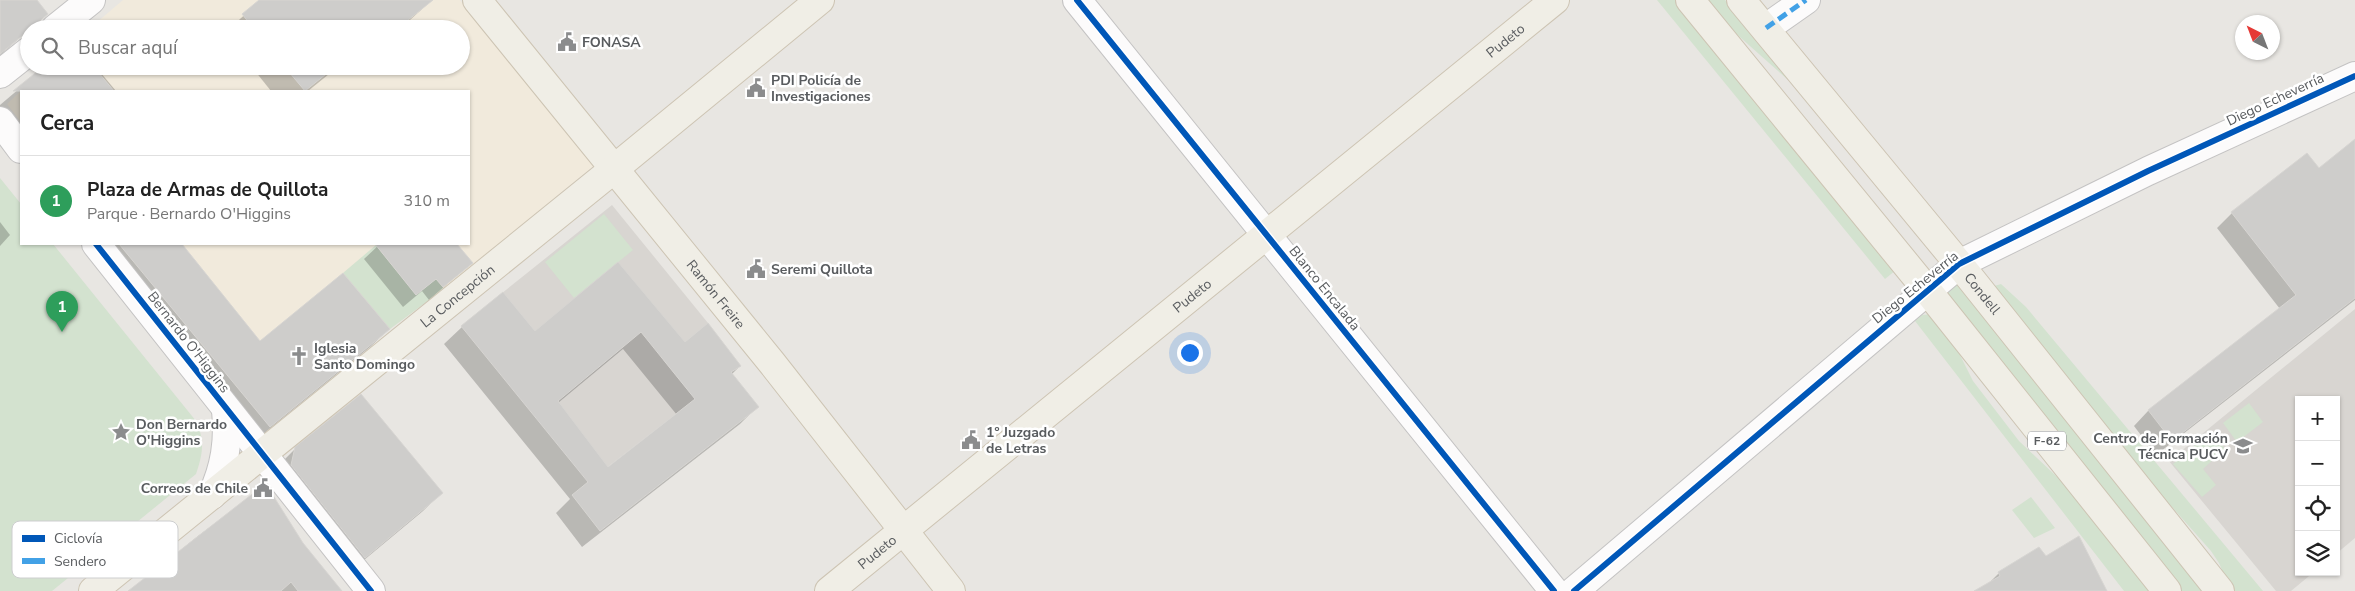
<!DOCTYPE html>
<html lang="es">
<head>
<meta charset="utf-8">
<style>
  :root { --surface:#fff; --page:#f6f6f6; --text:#222; --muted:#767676; --line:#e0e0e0; --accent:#8b8c8d }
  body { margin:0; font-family:"Nunito Sans",sans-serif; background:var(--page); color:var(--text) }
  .controls { position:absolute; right:15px; bottom:15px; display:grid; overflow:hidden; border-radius:0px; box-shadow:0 1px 4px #0004 }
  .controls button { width:45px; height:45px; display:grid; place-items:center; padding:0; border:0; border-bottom:1px solid var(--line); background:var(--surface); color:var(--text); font:25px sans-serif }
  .compass { position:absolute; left:2235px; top:15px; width:45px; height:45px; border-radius:50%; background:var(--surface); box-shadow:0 1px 4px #0004; rotate:318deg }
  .you { position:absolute; left:1189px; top:352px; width:18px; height:18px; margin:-12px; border:4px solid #fff; border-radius:50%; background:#1a73e8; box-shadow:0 0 0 8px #1a73e833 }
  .badge { display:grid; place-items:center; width:32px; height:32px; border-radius:50%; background:var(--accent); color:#fff; font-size:16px; font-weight:700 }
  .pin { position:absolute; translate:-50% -41px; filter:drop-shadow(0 1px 2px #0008) }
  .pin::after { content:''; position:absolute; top:26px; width:18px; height:15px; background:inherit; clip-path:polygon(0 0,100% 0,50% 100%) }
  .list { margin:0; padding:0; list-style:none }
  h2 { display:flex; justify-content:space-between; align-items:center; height:65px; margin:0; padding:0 20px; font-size:21px }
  h2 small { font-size:16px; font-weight:400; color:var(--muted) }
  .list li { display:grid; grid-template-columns:32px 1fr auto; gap:15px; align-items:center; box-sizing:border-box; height:90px; padding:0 20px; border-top:1px solid var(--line) }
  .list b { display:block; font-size:19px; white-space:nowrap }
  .list p { margin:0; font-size:16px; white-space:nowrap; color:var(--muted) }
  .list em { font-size:16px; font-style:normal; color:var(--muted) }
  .icon { flex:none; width:28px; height:28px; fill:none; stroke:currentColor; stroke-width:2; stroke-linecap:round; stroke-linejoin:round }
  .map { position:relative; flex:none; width:2355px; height:591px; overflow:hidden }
  .search { position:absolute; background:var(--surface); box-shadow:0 1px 4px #0004; left:20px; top:20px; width:450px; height:55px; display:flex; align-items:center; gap:12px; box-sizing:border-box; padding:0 18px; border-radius:28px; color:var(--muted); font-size:19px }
  .panel { position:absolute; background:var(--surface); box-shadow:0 1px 4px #0004; left:20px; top:90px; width:450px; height:155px; border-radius:0px }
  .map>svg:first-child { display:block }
  .commercial { fill:#f1eadc }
  .education { fill:#d8d5d1 }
  .green { fill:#d3e2cf }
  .shadow { fill:#0003; fill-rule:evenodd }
  .building { fill:#cecdcb; stroke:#d7d5d2; fill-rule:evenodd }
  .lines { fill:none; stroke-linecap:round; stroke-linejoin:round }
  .minor-casing { stroke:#c4c3c3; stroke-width:30 }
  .major-casing { stroke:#cdc4b3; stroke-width:30 }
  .minor { stroke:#fcfbfb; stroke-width:28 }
  .major { stroke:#f0eee6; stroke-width:28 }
  .quiet { stroke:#42a1e6; stroke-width:5; stroke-dasharray:10 5; stroke-linecap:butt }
  .cycleway-casing { stroke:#fff; stroke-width:9 }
  .cycleway { stroke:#0057b8; stroke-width:6 }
  .labels { text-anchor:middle; stroke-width:5; stroke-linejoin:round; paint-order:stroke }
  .shield { fill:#fff; stroke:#8b8d8f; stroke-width:1 }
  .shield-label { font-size:12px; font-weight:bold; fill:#595c5f }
  .street-label { font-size:14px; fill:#595c5f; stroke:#fff }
  .poi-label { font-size:14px; font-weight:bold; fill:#595c5f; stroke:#fff; text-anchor:start }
  .key { fill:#fff; stroke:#cdcecf; stroke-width:1 }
  .key-label { font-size:14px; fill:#595c5f }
</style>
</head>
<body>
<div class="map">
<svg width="2355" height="591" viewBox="0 0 2355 591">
  <rect width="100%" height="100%" fill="#e8e6e2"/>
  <!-- commercial -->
  <polygon class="commercial" points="123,0 460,0 596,164 444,289 390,329 270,427 119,244 469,244 469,91 21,91 21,122 7,104 47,66 461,66 461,29 89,29"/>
  <!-- education -->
  <g class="education">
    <polygon points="612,205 708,323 663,360 695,399 588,482 461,326"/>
    <polygon points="2355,309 2355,538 2336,554 2336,400 2299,400 2299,572 2314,572 2291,591 2276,591 2169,461"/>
  </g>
  <!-- green -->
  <g class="green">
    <polygon points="1657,0 1677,0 1896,270 1885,279"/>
    <polygon points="1705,0 1725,0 1797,88 1732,30"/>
    <path d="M0,178L21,204V244H53L196,421C205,440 203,454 196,474L52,591H0Z"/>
    <polygon points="604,214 633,250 574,298 545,262"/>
    <polygon points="376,245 416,295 436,279 444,289 390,329 343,273"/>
    <polygon points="1947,282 1961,282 2207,591 2182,591 1945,297"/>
    <polygon points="2001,284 2026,307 2263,591 2231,591 2219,563 2211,551 2172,507 2140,478 1991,287"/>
    <polygon points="1933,314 1954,343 1973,381 2019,441 2072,491 2152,591 2124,591 1915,321 1922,315"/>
    <polygon points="2249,403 2263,422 2237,442 2223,423"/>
    <polygon points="2210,432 2225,449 2203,469 2216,485 2202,497 2173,464"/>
    <polygon points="2031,497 2055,528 2034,538 2012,510"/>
  </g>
  <!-- shadow -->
  <g class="shadow">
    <polygon points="0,0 35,0 47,14 0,55"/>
    <polygon points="261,0 432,0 400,29 229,29"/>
    <polygon points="46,66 99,75 101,73 116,91 21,91 21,162 0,137 0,105"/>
    <polygon points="251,66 339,66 308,91 271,91"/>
    <polygon points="2355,141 2355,300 2156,455 2134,426 2148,411 2280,309 2217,228 2232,213 2307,155 2319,169"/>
    <polygon points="0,222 10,235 0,246"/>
    <polygon points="86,244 180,244 260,343 389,329 370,347 251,444"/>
    <polygon points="380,244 455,244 471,263 429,300 422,291 403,307 364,259"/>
    <path d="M618,263L685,344L740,366L732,374L757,407L740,424L582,547L556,513L570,499L444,344L462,327L503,294L534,333ZM623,349L677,415L608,469L558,403Z"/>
    <polygon points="296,448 442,492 423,511 346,575 277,467"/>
    <polygon points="257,492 341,591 130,591 198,536"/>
    <polygon points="2046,558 2105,591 1981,591 1999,573"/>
  </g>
  <!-- building -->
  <g class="building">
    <polygon points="0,0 37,0 48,14 0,54"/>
    <polygon points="259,0 433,0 397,29 254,29 242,14"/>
    <polygon points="44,66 93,66 114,91 13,91"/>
    <polygon points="284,66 336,66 305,91"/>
    <polygon points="2355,139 2355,298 2172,441 2148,410 2296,295 2231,212 2307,153 2319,168"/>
    <polygon points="119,244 182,244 260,341 343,273 390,329 270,427"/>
    <polygon points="375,244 457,244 473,263 443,287 436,279 416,295"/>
    <path d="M618,262L685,342L708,323L741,366L731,372L759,407L600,531L572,495L588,482L461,326L503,292L535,331ZM641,332L695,399L608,467L558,401Z"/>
    <polygon points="361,394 443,493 365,558 291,465 295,447"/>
    <polygon points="269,489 303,543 342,591 298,591 291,582 281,591 128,591 256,491"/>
    <polygon points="2079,536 2107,591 1974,591 2000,576 1998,572 2039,547 2046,556"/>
  </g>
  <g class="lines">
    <!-- minor casing -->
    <g class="minor-casing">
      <g id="minor">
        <polyline points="1077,0 1554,591"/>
        <polyline points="1766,28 1806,0"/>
        <polyline points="55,29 91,0"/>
        <polyline points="0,74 29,51"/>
        <polyline points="0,121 21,149"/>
        <polyline points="96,244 371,591"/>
        <path d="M212,495C225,467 229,441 226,410"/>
        <polyline points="1574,591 1959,264 2148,171 2355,76"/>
      </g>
    </g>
    <!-- major casing -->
    <g class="major-casing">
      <g id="major">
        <path id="s1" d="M477,0L772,363L951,591"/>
        <polyline points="1690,0 1927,290 2167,591"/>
        <path id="s2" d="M1741,0L1959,264L2220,591"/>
        <path id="s3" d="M93,591L614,169L820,0"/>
        <path id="s4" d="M829,591L1555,0"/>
      </g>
    </g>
    <!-- minor -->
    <use href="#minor" class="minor"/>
    <!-- major -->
    <use href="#major" class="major"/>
    <!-- quiet -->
    <polyline class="quiet" points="1766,28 1806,0"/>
    <!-- cycleway casing -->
    <g class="cycleway-casing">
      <g id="cycleway">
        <polyline points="1077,0 1554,591"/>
        <polyline points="96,244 371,591"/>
        <polyline points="1574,591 1959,264 2148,171 2355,76"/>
      </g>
    </g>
    <!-- cycleway -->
    <use href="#cycleway" class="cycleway"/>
  </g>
  <!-- icons -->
  <defs>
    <g id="civic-bare" transform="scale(1.5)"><path d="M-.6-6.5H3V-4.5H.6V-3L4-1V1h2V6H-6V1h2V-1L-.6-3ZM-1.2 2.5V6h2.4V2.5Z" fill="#8b8c8d" stroke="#fff" stroke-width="2.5" paint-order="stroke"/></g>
    <g id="church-bare" transform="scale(1.5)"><path d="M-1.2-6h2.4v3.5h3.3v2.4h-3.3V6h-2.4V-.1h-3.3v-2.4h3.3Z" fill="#8b8c8d" stroke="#fff" stroke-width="2.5" paint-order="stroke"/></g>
    <g id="sight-bare" transform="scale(1.5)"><path d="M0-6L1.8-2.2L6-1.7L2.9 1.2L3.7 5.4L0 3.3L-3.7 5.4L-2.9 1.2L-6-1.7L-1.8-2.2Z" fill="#8b8c8d" stroke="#fff" stroke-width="2.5" paint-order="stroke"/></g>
    <g id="university-bare" transform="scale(1.5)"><path d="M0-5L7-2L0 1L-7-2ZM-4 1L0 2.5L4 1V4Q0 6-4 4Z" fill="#8b8c8d" stroke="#fff" stroke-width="2.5" paint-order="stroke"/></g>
  </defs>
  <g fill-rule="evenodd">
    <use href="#civic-bare" x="567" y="42"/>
    <use href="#civic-bare" x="756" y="88"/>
    <use href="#civic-bare" x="756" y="269"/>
    <use href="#church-bare" x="299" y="356"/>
    <use href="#sight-bare" x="121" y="432"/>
    <use href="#civic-bare" x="971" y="440"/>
    <use href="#university-bare" x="2243" y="446"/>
    <use href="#civic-bare" x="263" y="488"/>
  </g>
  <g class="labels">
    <!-- shield labels -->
    <rect class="shield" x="2028" y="431.5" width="38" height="19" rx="4"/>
    <g class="shield-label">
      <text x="2047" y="445">F-62</text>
    </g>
    <!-- street labels -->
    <g class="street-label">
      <text dy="5" stroke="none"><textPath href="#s4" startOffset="872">Pudeto</textPath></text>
      <text transform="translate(2275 99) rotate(-25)" y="5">Diego Echeverría</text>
      <text transform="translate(1915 287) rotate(-39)" y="5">Diego Echeverría</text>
      <text transform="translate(1325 288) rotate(51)" y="5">Blanco Encalada</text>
      <text dy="5" stroke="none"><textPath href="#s1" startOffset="379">Ramón Freire</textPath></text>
      <text dy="5" stroke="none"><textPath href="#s2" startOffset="380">Condell</textPath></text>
      <text dy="5" stroke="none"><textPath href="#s4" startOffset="468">Pudeto</textPath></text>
      <text dy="5" stroke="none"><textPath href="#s3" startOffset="469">La Concepción</textPath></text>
      <text transform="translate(189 342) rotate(52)" y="5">Bernardo O'Higgins</text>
      <text dy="5" stroke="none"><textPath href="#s4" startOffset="62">Pudeto</textPath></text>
    </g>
    <!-- poi labels -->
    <g class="poi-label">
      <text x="582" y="47">FONASA</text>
      <text x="771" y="85">PDI Policía de<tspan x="771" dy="16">Investigaciones</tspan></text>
      <text x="771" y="274">Seremi Quillota</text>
      <text x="314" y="353">Iglesia<tspan x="314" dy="16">Santo Domingo</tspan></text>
      <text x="136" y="429">Don Bernardo<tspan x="136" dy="16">O'Higgins</tspan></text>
      <text x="986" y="437">1º Juzgado<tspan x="986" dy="16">de Letras</tspan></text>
      <text x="2228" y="443" text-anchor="end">Centro de Formación<tspan x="2228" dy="16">Técnica PUCV</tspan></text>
      <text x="248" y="493" text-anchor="end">Correos de Chile</text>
    </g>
  </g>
  <!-- legend -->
  <rect x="12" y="521" width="166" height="57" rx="8" class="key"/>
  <rect x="22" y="535" width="23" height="7" fill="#0057b8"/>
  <rect x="22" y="558" width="23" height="6" fill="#42a1e6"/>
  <g class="key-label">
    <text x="54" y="543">Ciclovía</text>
    <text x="54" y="566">Sendero</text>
  </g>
</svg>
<div class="controls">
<button>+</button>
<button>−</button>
<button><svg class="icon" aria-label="locate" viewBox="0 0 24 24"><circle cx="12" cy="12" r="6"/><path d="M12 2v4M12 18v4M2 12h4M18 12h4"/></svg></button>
<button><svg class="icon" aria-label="layers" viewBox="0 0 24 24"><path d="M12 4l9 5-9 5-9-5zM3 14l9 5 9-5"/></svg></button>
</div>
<svg class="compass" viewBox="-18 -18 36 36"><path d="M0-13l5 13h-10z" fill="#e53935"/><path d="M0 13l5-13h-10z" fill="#767676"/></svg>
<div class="you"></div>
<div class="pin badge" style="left:62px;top:332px;background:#2e9e5b">1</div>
<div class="search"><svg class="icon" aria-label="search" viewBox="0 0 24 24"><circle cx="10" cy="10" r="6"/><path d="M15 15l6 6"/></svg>Buscar aquí</div>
<section class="panel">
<h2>Cerca<small></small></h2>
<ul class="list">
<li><span class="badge" style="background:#2e9e5b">1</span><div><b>Plaza de Armas de Quillota</b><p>Parque · Bernardo O'Higgins</p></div><em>310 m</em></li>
</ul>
</section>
</div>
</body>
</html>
